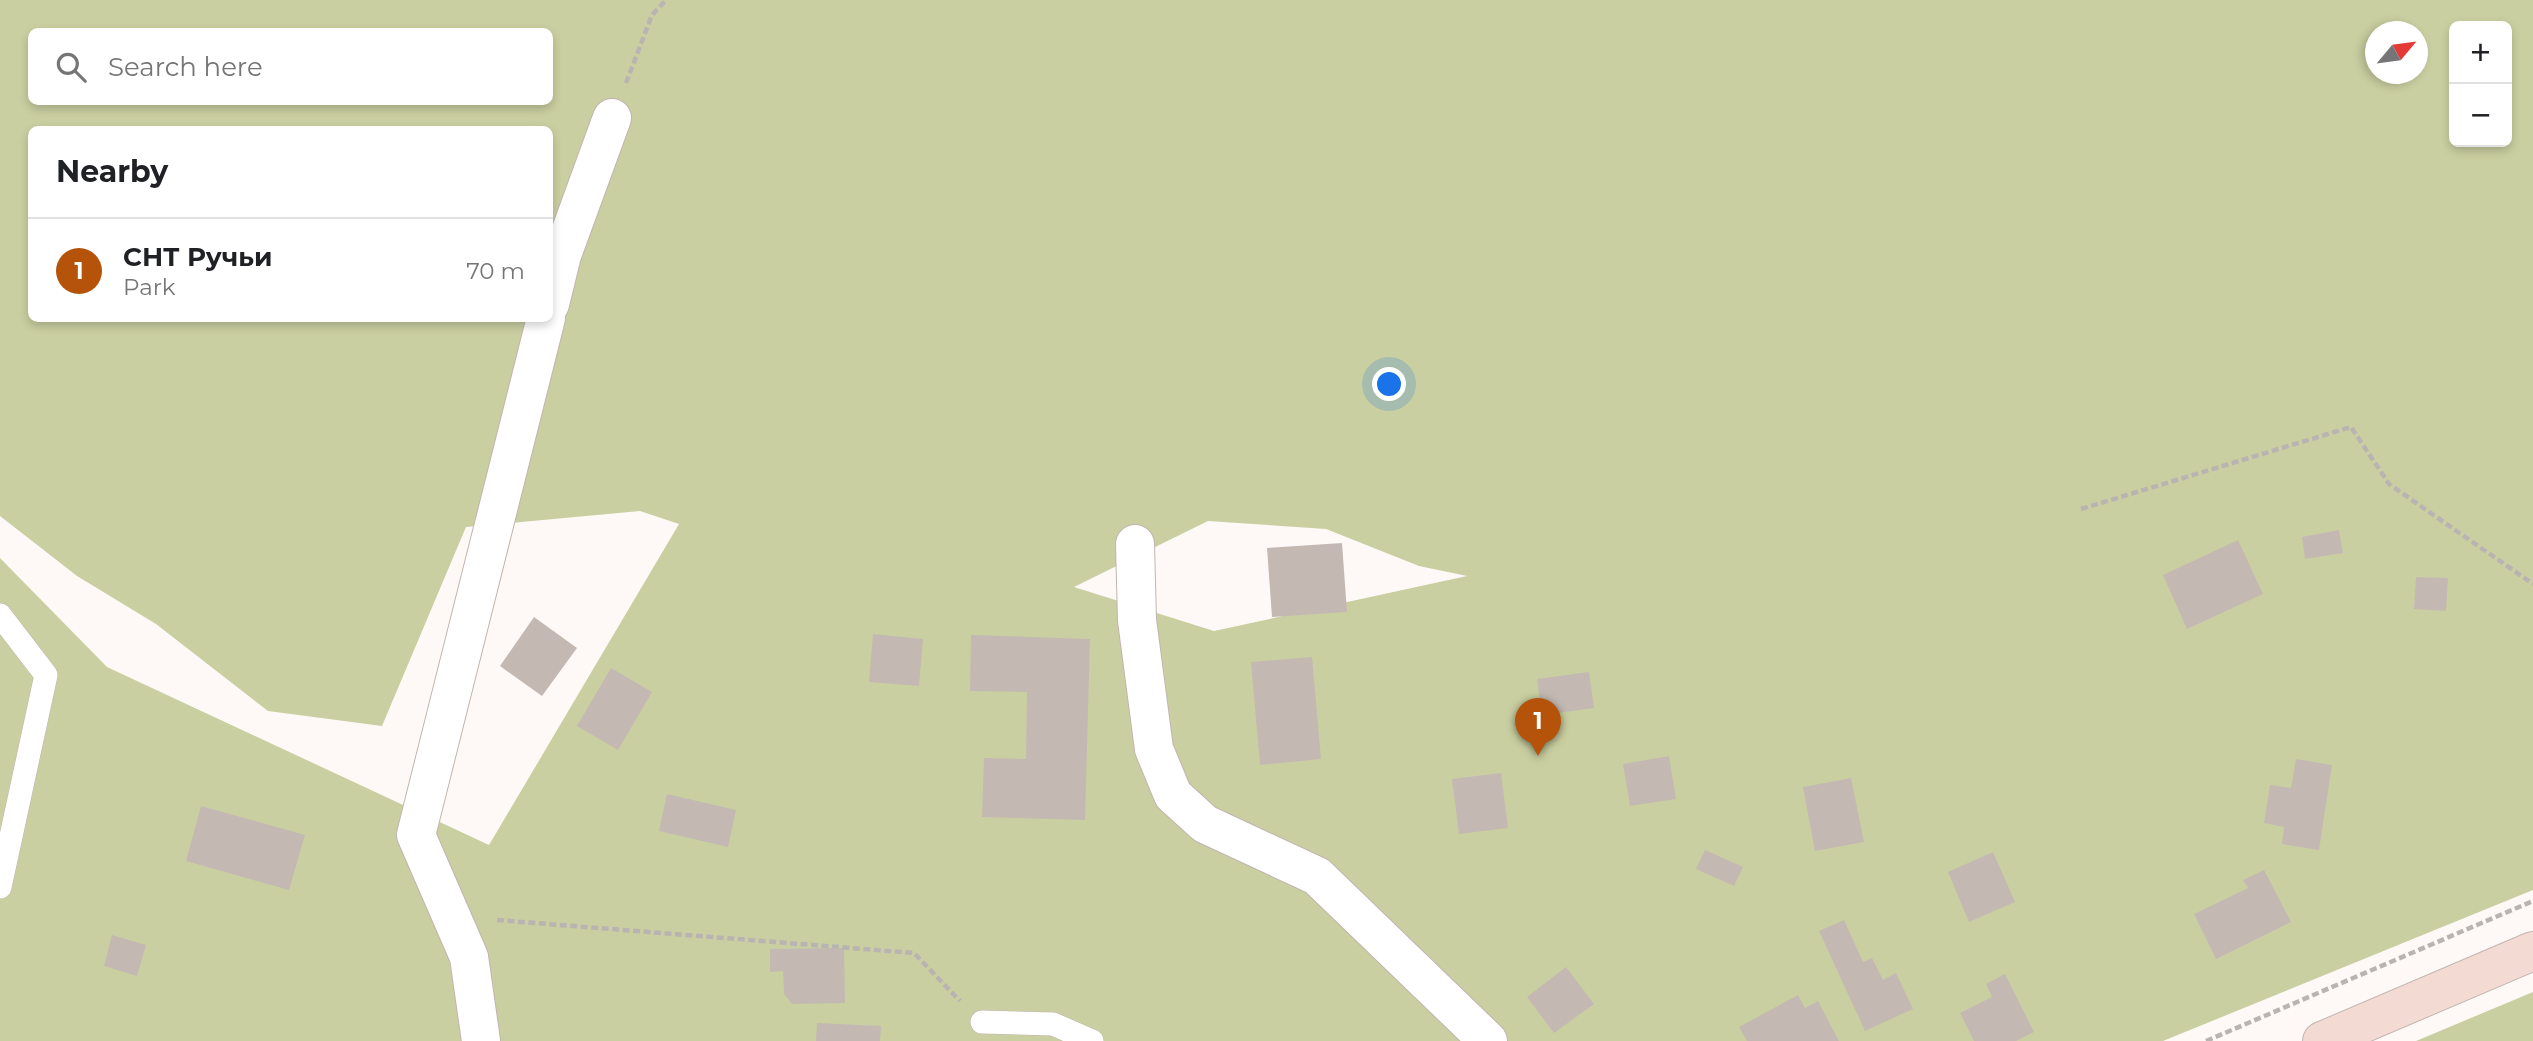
<!DOCTYPE html>
<html lang="en">
<head>
<meta charset="utf-8">
<style>
  :root { --surface:#fff; --page:#f2f2f2; --text:#202124; --muted:#757577; --line:#e0e0e0; --accent:#b45309 }
  body { margin:0; font-family:Montserrat,sans-serif; background:var(--page); color:var(--text) }
  .controls { position:absolute; right:21px; top:21px; display:grid; overflow:hidden; border-radius:10px; box-shadow:0 4px 10px #0003 }
  .controls button { width:63px; height:63px; display:grid; place-items:center; padding:0; border:0; border-bottom:2px solid var(--line); background:var(--surface); color:var(--text); font:35px sans-serif }
  .compass { position:absolute; left:2365px; top:21px; width:63px; height:63px; border-radius:50%; background:var(--surface); box-shadow:0 4px 10px #0003; rotate:61deg }
  .you { position:absolute; left:1390px; top:385px; width:24px; height:24px; margin:-18px; border:5px solid #fff; border-radius:50%; background:#1a73e8; box-shadow:0 0 0 10px #1a73e833 }
  .badge { display:grid; place-items:center; width:46px; height:46px; border-radius:50%; background:var(--accent); color:#fff; font-size:23px; font-weight:700 }
  .pin { position:absolute; translate:-50% -58px; filter:drop-shadow(0 2px 4px #0008) }
  .pin::after { content:''; position:absolute; top:37px; width:24px; height:21px; background:inherit; clip-path:polygon(0 0,100% 0,50% 100%) }
  .list { margin:0; padding:0; list-style:none }
  h2 { display:flex; justify-content:space-between; align-items:center; height:91px; margin:0; padding:0 28px; font-size:30px }
  h2 small { font-size:23px; font-weight:400; color:var(--muted) }
  .list li { display:grid; grid-template-columns:46px 1fr auto; gap:21px; align-items:center; box-sizing:border-box; height:105px; padding:0 28px; border-top:2px solid var(--line) }
  .list b { display:block; font-size:26px; white-space:nowrap }
  .list p { margin:0; font-size:23px; white-space:nowrap; color:var(--muted) }
  .list em { font-size:23px; font-style:normal; color:var(--muted) }
  .icon { flex:none; width:38px; height:38px; fill:none; stroke:currentColor; stroke-width:2; stroke-linecap:round; stroke-linejoin:round }
  .map { position:relative; flex:none; width:2533px; height:1041px; overflow:hidden }
  .search { position:absolute; background:var(--surface); box-shadow:0 4px 10px #0003; left:28px; top:28px; width:525px; height:77px; display:flex; align-items:center; gap:18px; box-sizing:border-box; padding:0 24px; border-radius:10px; color:var(--muted); font-size:26px }
  .panel { position:absolute; background:var(--surface); box-shadow:0 4px 10px #0003; left:28px; top:126px; width:525px; height:196px; border-radius:10px }
  .map>svg:first-child { display:block }
  .green { fill:#cacfa1; fill-rule:evenodd }
  .building { fill:#c3b9b2 }
  .lines { fill:none; stroke-linecap:round; stroke-linejoin:round }
  .lane-casing { stroke:#c1b5b0; stroke-width:24 }
  .street-casing { stroke:#c1b5b0; stroke-width:40 }
  .secondary-casing { stroke:#c1b5b0; stroke-width:40 }
  .path { stroke:#b9b4b2; stroke-width:4.5; stroke-dasharray:7 3.5; stroke-linecap:butt }
  .lane { stroke:#fff; stroke-width:23 }
  .street { stroke:#fff; stroke-width:38 }
  .secondary { stroke:#f3dbd3; stroke-width:38 }
</style>
</head>
<body>
<div class="map">
<svg width="2533" height="1041" viewBox="0 0 2533 1041">
  <rect width="100%" height="100%" fill="#fef9f7"/>
  <!-- green -->
  <g class="green">
    <path d="M0,0H2533V890L2163,1041H0V558L107,667L489,845L679,524L640,511L466,527L382,726L268,711L156,624L77,576L0,516ZM2454,26H2507V142H2454ZM32,32H550V102H32ZM2376,32H2418V74H2376ZM32,130H550V318H32ZM1208,521L1326,529L1419,566L1467,576L1214,631L1074,587Z"/>
    <polygon points="2533,992 2533,1041 2416,1041"/>
  </g>
  <!-- building -->
  <g class="building">
    <polygon points="2339,530 2343,553 2305,559 2302,537"/>
    <polygon points="2238,540 2263,594 2187,629 2163,575"/>
    <polygon points="1342,543 1347,612 1272,617 1267,548"/>
    <polygon points="2416,577 2448,578 2446,611 2414,609"/>
    <polygon points="534,617 577,648 542,696 500,666"/>
    <polygon points="873,634 923,639 919,686 869,682"/>
    <polygon points="971,635 1090,639 1085,820 982,817 984,758 1026,759 1027,692 970,691"/>
    <polygon points="1312,657 1321,759 1260,765 1251,662"/>
    <polygon points="611,668 652,692 618,750 577,726"/>
    <polygon points="1589,672 1594,708 1542,715 1537,679"/>
    <polygon points="1669,756 1676,799 1630,806 1623,764"/>
    <polygon points="2296,759 2332,765 2319,850 2282,844 2284,827 2264,823 2270,785 2291,788"/>
    <polygon points="1501,773 1508,828 1459,834 1452,779"/>
    <polygon points="1851,778 1864,842 1815,851 1803,787"/>
    <polygon points="667,794 736,810 728,847 659,831"/>
    <polygon points="201,806 305,835 289,890 186,861"/>
    <polygon points="1705,850 1743,867 1734,886 1696,869"/>
    <polygon points="1993,852 2015,902 1969,922 1948,872"/>
    <polygon points="2264,870 2291,922 2216,959 2194,914 2248,888 2243,880"/>
    <polygon points="1844,920 1863,962 1872,958 1883,980 1896,973 1913,1009 1865,1031 1819,931"/>
    <polygon points="112,935 146,945 137,976 104,966"/>
    <polygon points="844,948 845,1003 792,1004 784,994 783,971 770,972 770,949"/>
    <polygon points="1566,967 1594,1004 1554,1033 1527,997"/>
    <polygon points="2005,974 2034,1032 2016,1041 1974,1041 1960,1013 1992,997 1986,984"/>
    <polygon points="1798,995 1805,1008 1818,1001 1839,1041 1747,1041 1739,1027"/>
    <polygon points="817,1023 881,1026 880,1041 816,1041"/>
  </g>
  <g class="lines">
    <!-- lane casing -->
    <g class="lane-casing">
      <g id="lane">
        <polyline points="0,615 46,675 0,887"/>
        <polyline points="982,1022 1053,1024 1092,1041"/>
      </g>
    </g>
    <!-- street casing -->
    <g class="street-casing">
      <g id="street">
        <polyline points="550,304 562,255 612,118"/>
        <polyline points="1135,544 1137,620 1154,749 1173,795 1205,824 1317,876 1488,1041"/>
        <polyline points="481,1041 469,957 416,835 546,318"/>
      </g>
    </g>
    <!-- secondary casing -->
    <g class="secondary-casing">
      <polyline id="secondary" points="2322,1041 2533,951"/>
    </g>
    <!-- path -->
    <g class="path">
      <polyline points="626,83 652,15 666,0"/>
      <polyline points="2081,509 2351,427 2389,484 2533,584"/>
      <polyline points="497,920 914,953 960,1001"/>
      <polyline points="2206,1041 2533,901"/>
    </g>
    <!-- lane -->
    <use href="#lane" class="lane"/>
    <!-- street -->
    <use href="#street" class="street"/>
    <!-- secondary -->
    <use href="#secondary" class="secondary"/>
  </g>
</svg>
<div class="controls">
<button>+</button>
<button>−</button>
</div>
<svg class="compass" viewBox="-18 -18 36 36"><path d="M0-13l5 13h-10z" fill="#e53935"/><path d="M0 13l5-13h-10z" fill="#757577"/></svg>
<div class="you"></div>
<div class="pin badge" style="left:1538px;top:756px">1</div>
<div class="search"><svg class="icon" aria-label="search" viewBox="0 0 24 24"><circle cx="10" cy="10" r="6"/><path d="M15 15l6 6"/></svg>Search here</div>
<section class="panel">
<h2>Nearby<small></small></h2>
<ul class="list">
<li><span class="badge">1</span><div><b>СНТ Ручьи</b><p>Park</p></div><em>70 m</em></li>
</ul>
</section>
</div>
</body>
</html>
